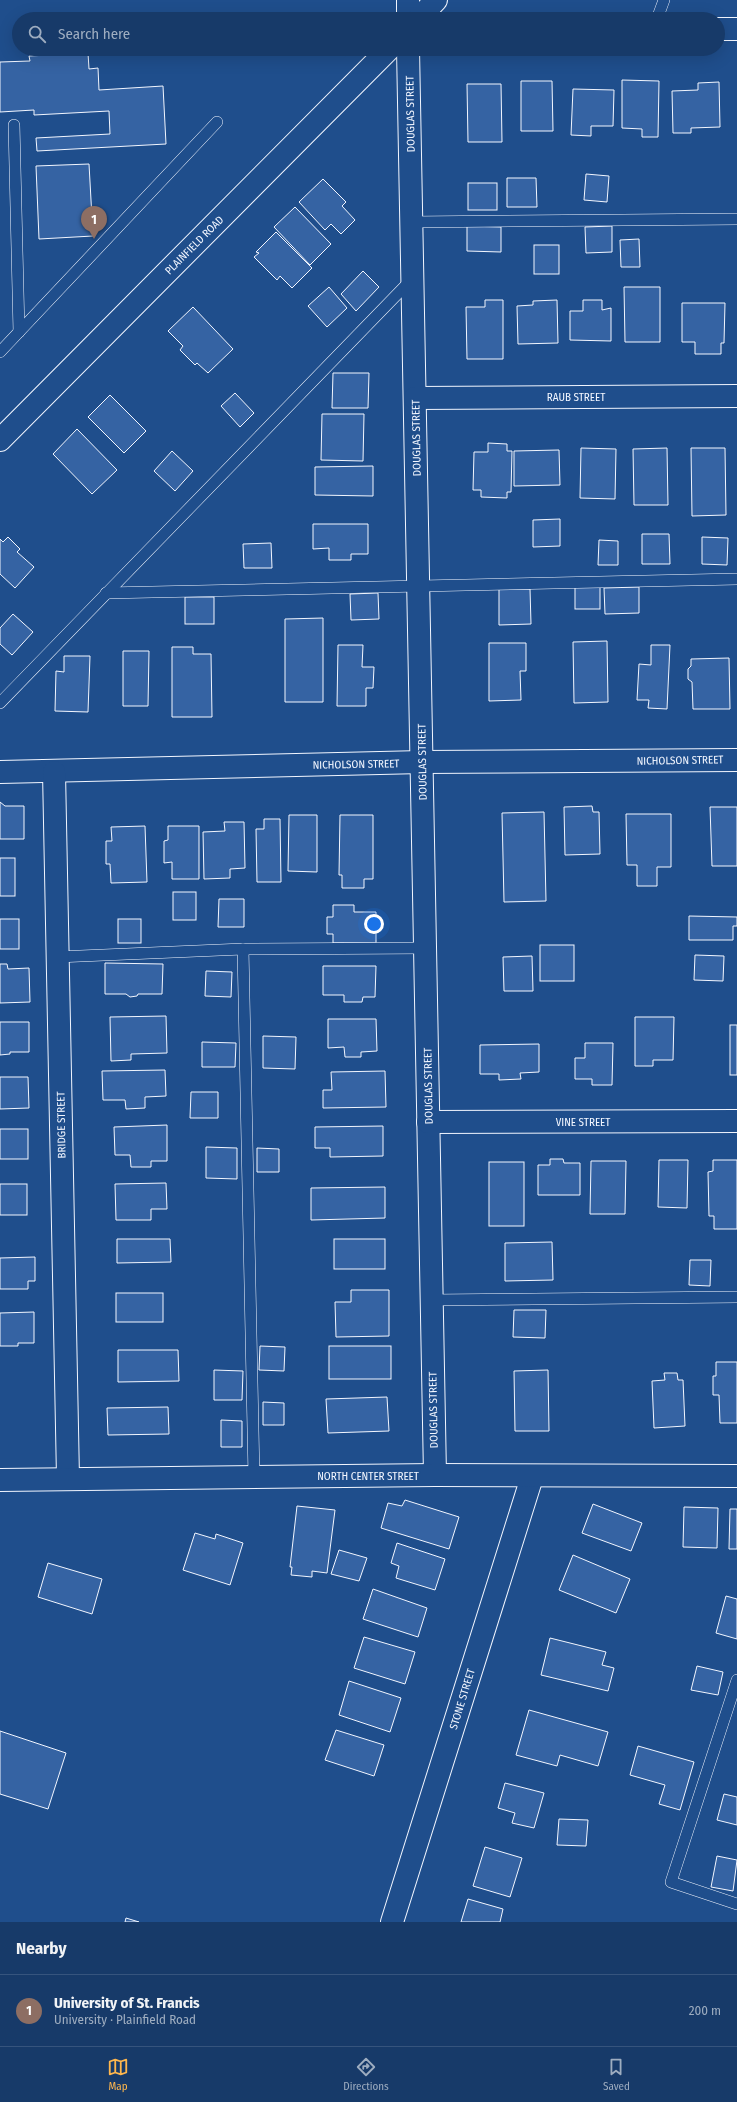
<!DOCTYPE html>
<html lang="en">
<head>
<meta charset="utf-8">
<style>
  :root { --surface:#173a69; --page:#20416f; --text:#f1f3f6; --muted:#9eadc0; --line:#36547d; --accent:#ffb74d }
  body { margin:0; font-family:"Fira Sans Condensed",sans-serif; background:var(--page); color:var(--text) }
  .you { position:absolute; left:374px; top:924px; width:14px; height:14px; margin:-10px; border:3px solid #fff; border-radius:50%; background:#1a73e8; box-shadow:0 0 0 6px #1a73e833 }
  .badge { display:grid; place-items:center; width:26px; height:26px; border-radius:50%; background:var(--accent); color:#fff; font-size:13px; font-weight:700 }
  .pin { position:absolute; translate:-50% -33px; filter:drop-shadow(0 1px 2px #0008) }
  .pin::after { content:''; position:absolute; top:21px; width:14px; height:12px; background:inherit; clip-path:polygon(0 0,100% 0,50% 100%) }
  .list { margin:0; padding:0; list-style:none }
  h2 { display:flex; justify-content:space-between; align-items:center; height:52px; margin:0; padding:0 16px; font-size:17px }
  h2 small { font-size:13px; font-weight:400; color:var(--muted) }
  .list li { display:grid; grid-template-columns:26px 1fr auto; gap:12px; align-items:center; box-sizing:border-box; height:72px; padding:0 16px; border-top:1px solid var(--line) }
  .list b { display:block; font-size:15px; white-space:nowrap }
  .list p { margin:0; font-size:13px; white-space:nowrap; color:var(--muted) }
  .list em { font-size:13px; font-style:normal; color:var(--muted) }
  .icon { flex:none; width:22px; height:22px; fill:none; stroke:currentColor; stroke-width:2; stroke-linecap:round; stroke-linejoin:round }
  .map { position:relative; flex:none; width:737px; height:1922px; overflow:hidden }
  .search { position:absolute; background:var(--surface); box-shadow:0 4px 16px #0002; left:12px; right:12px; top:12px; height:44px; display:flex; align-items:center; gap:10px; box-sizing:border-box; padding:0 14px; border-radius:22px; color:var(--muted); font-size:15px }
  .sheet { height:124px; background:var(--surface) }
  nav { display:flex; justify-content:space-around; align-items:center; box-sizing:border-box; height:56px; border-top:1px solid var(--line); background:var(--surface); font-size:11px; color:var(--muted) }
  nav a { display:grid; justify-items:center; gap:2px }
  nav .on { color:var(--accent) }
  .map>svg:first-child { display:block }
  .building { fill:#3563a3; stroke:#f2f6ff }
  .lines { fill:none; stroke-linecap:round; stroke-linejoin:round }
  .service-casing { stroke:#f2f6ff; stroke-width:12 }
  .minor-casing { stroke:#f2f6ff; stroke-width:24 }
  .tertiary-casing { stroke:#f2f6ff; stroke-width:24 }
  .primary-casing { stroke:#f2f6ff; stroke-width:24 }
  .service { stroke:#1f4e8c; stroke-width:11 }
  .minor { stroke:#1f4e8c; stroke-width:22 }
  .tertiary { stroke:#1f4e8c; stroke-width:22 }
  .primary { stroke:#1f4e8c; stroke-width:22 }
  .labels { text-anchor:middle; stroke-width:3; stroke-linejoin:round; paint-order:stroke }
  .street-label { font-size:11px; fill:#f2f6ff; stroke:#1f4e8c }
</style>
</head>
<body>
<div class="map">
<svg width="737" height="1922" viewBox="0 0 737 1922">
  <rect width="100%" height="100%" fill="#1f4e8c"/>
  <!-- building -->
  <g class="building">
    <polygon points="88,53 89,69 98,68 99,90 163,86 166,144 37,151 36,138 110,134 109,111 34,115 34,110 0,112 0,62 30,61 29,56"/>
    <polygon points="622,80 659,81 658,137 642,137 642,129 622,128"/>
    <polygon points="521,81 552,81 553,131 521,131"/>
    <polygon points="719,82 720,127 691,128 691,133 673,133 672,91 698,90 698,83"/>
    <polygon points="467,84 501,84 502,142 468,142"/>
    <polygon points="573,89 614,90 613,126 591,126 591,136 571,135"/>
    <polygon points="89,164 93,236 39,239 36,166"/>
    <polygon points="586,174 609,176 607,202 584,200"/>
    <polygon points="507,178 536,178 537,207 507,207"/>
    <polygon points="323,179 346,202 342,206 355,220 341,234 331,224 325,230 299,202"/>
    <rect x="468" y="183" width="29" height="27"/>
    <polygon points="295,207 331,244 310,265 274,227"/>
    <polygon points="467,226 501,227 501,252 467,251"/>
    <polygon points="612,226 612,252 586,253 585,227"/>
    <polygon points="276,232 312,268 292,288 280,276 277,280 254,257 259,253 256,252"/>
    <polygon points="639,239 640,267 621,267 620,240"/>
    <rect x="534" y="245" width="25" height="29"/>
    <polygon points="363,271 379,287 356,311 341,294"/>
    <polygon points="329,287 347,308 327,327 308,306"/>
    <polygon points="624,287 660,287 660,342 625,342"/>
    <polygon points="485,300 503,300 503,359 467,359 466,307 485,307"/>
    <polygon points="557,300 558,343 518,344 517,306 533,305 533,301"/>
    <polygon points="583,300 602,300 602,310 611,308 611,341 570,340 570,311 583,311"/>
    <polygon points="682,303 725,303 724,343 721,343 721,354 695,354 695,342 682,342"/>
    <polygon points="193,307 233,349 208,373 197,363 195,365 180,350 183,346 168,331"/>
    <polygon points="333,373 369,373 368,408 332,408"/>
    <polygon points="235,393 254,413 240,427 221,406"/>
    <polygon points="110,395 146,431 124,453 88,417"/>
    <polygon points="322,414 364,414 363,461 321,460"/>
    <polygon points="77,429 117,470 92,494 53,454"/>
    <polygon points="488,443 507,444 507,451 512,451 511,492 507,492 507,498 481,497 481,490 473,490 474,452 488,452"/>
    <polygon points="581,448 616,449 615,499 580,498"/>
    <polygon points="667,448 668,505 634,505 633,449"/>
    <polygon points="691,448 725,448 726,515 692,516"/>
    <polygon points="559,450 560,485 514,486 514,451"/>
    <polygon points="172,451 193,471 175,491 154,471"/>
    <polygon points="373,466 373,496 315,495 315,467"/>
    <polygon points="560,519 560,546 533,547 533,520"/>
    <polygon points="313,524 368,524 368,554 351,554 351,560 329,560 329,548 313,549"/>
    <polygon points="642,534 669,534 670,564 642,564"/>
    <polygon points="8,537 20,549 17,552 34,567 15,588 0,574 0,539 3,542"/>
    <polygon points="702,537 728,538 727,565 702,564"/>
    <polygon points="599,540 618,541 618,565 598,565"/>
    <polygon points="271,543 272,568 244,568 243,544"/>
    <rect x="575" y="584" width="25" height="25"/>
    <polygon points="639,587 639,613 605,614 604,588"/>
    <polygon points="499,589 530,589 531,624 499,625"/>
    <polygon points="378,593 379,619 351,620 350,594"/>
    <rect x="185" y="597" width="29" height="27"/>
    <polygon points="13,614 33,632 12,655 0,644 0,628"/>
    <polygon points="323,618 323,702 285,702 285,619"/>
    <polygon points="607,641 608,702 574,703 573,642"/>
    <polygon points="489,643 526,643 526,671 520,671 521,700 489,701"/>
    <polygon points="338,645 363,645 362,667 374,667 373,688 366,688 366,706 337,706"/>
    <polygon points="651,645 670,645 667,709 648,708 649,700 637,700 639,664 651,665"/>
    <polygon points="172,647 193,647 193,654 211,654 212,717 172,717"/>
    <polygon points="123,651 149,651 148,706 123,706"/>
    <polygon points="64,656 90,656 88,712 55,711 56,671 64,672"/>
    <polygon points="729,658 730,709 693,709 692,682 688,679 688,669 691,666 691,659"/>
    <polygon points="0,802 5,806 24,806 24,839 0,839"/>
    <polygon points="592,806 593,812 599,812 600,854 565,855 564,807"/>
    <polygon points="710,807 737,807 737,866 712,866"/>
    <polygon points="544,812 546,901 504,902 502,813"/>
    <polygon points="626,814 671,814 671,867 657,867 657,886 637,886 637,865 627,865"/>
    <polygon points="289,815 317,815 317,872 288,871"/>
    <polygon points="340,815 373,815 373,879 364,879 364,888 342,888 342,875 339,875"/>
    <polygon points="264,819 280,819 281,882 257,882 256,829 264,829"/>
    <polygon points="224,822 244,822 245,868 230,869 230,878 204,879 203,832 225,831"/>
    <polygon points="145,826 147,882 111,883 110,864 106,864 106,841 112,841 111,827"/>
    <polygon points="168,826 199,826 199,879 172,879 172,862 164,863 164,841 168,840"/>
    <rect x="0" y="858" width="15" height="38"/>
    <rect x="173" y="892" width="23" height="28"/>
    <polygon points="219,899 244,899 244,927 218,927"/>
    <polygon points="333,905 354,905 354,912 376,912 376,943 333,943 333,934 327,934 327,917 333,917"/>
    <polygon points="689,916 737,917 737,926 733,926 733,940 689,940"/>
    <rect x="0" y="919" width="19" height="30"/>
    <rect x="118" y="919" width="23" height="24"/>
    <rect x="540" y="945" width="34" height="36"/>
    <polygon points="695,955 724,956 723,981 694,980"/>
    <polygon points="532,956 533,991 504,991 503,957"/>
    <polygon points="105,963 163,964 162,994 138,994 137,996 130,997 126,994 105,994"/>
    <polygon points="0,964 7,964 8,969 29,968 30,1002 0,1003"/>
    <polygon points="323,966 376,966 375,997 363,997 362,1002 344,1002 344,995 323,995"/>
    <polygon points="206,971 232,972 231,997 205,996"/>
    <polygon points="166,1016 167,1053 131,1054 131,1060 111,1061 110,1017"/>
    <polygon points="635,1017 674,1017 673,1060 653,1060 653,1066 635,1066"/>
    <polygon points="328,1019 376,1019 377,1051 361,1052 361,1057 345,1057 344,1047 328,1048"/>
    <polygon points="0,1022 29,1022 29,1052 10,1052 10,1054 0,1055"/>
    <rect x="730" y="1025" width="7" height="50"/>
    <polygon points="263,1036 296,1037 295,1069 263,1068"/>
    <polygon points="202,1042 236,1043 235,1067 202,1067"/>
    <polygon points="585,1043 613,1043 612,1085 592,1085 592,1079 575,1079 575,1058 585,1058"/>
    <polygon points="539,1044 539,1072 520,1073 521,1079 499,1080 499,1074 480,1074 480,1045"/>
    <polygon points="165,1070 166,1096 145,1097 145,1108 126,1109 125,1100 103,1100 102,1071"/>
    <polygon points="385,1071 386,1107 323,1108 323,1090 332,1090 331,1072"/>
    <polygon points="0,1077 28,1077 29,1108 0,1109"/>
    <polygon points="191,1092 218,1092 218,1118 190,1118"/>
    <polygon points="167,1125 167,1161 151,1161 151,1167 131,1167 130,1155 115,1155 114,1127"/>
    <polygon points="383,1126 383,1156 330,1157 330,1148 315,1148 315,1127"/>
    <rect x="0" y="1129" width="28" height="30"/>
    <polygon points="206,1147 237,1148 237,1179 206,1178"/>
    <polygon points="257,1148 279,1149 279,1172 257,1172"/>
    <polygon points="550,1159 563,1159 564,1163 580,1163 580,1195 538,1195 538,1165 550,1165"/>
    <polygon points="659,1160 688,1160 687,1208 658,1207"/>
    <polygon points="713,1160 737,1160 737,1229 714,1229 714,1216 709,1216 708,1172 713,1171"/>
    <polygon points="591,1161 626,1161 625,1214 590,1214"/>
    <rect x="489" y="1162" width="35" height="64"/>
    <polygon points="166,1183 167,1209 151,1209 151,1220 116,1220 115,1184"/>
    <rect x="0" y="1184" width="27" height="31"/>
    <polygon points="385,1187 385,1218 311,1220 311,1188"/>
    <polygon points="117,1239 170,1239 171,1262 117,1263"/>
    <rect x="334" y="1239" width="51" height="30"/>
    <polygon points="552,1242 553,1280 505,1281 505,1243"/>
    <polygon points="35,1257 35,1281 28,1281 28,1289 0,1289 0,1258"/>
    <polygon points="690,1260 711,1260 710,1286 689,1285"/>
    <polygon points="351,1290 389,1290 389,1336 336,1337 335,1302 351,1302"/>
    <rect x="116" y="1293" width="47" height="29"/>
    <polygon points="514,1310 546,1310 545,1338 513,1337"/>
    <polygon points="34,1312 34,1343 18,1343 18,1346 0,1346 0,1313"/>
    <polygon points="260,1346 285,1347 284,1371 259,1370"/>
    <rect x="329" y="1346" width="62" height="33"/>
    <polygon points="118,1350 178,1350 179,1381 118,1382"/>
    <polygon points="716,1362 737,1362 737,1423 720,1423 719,1395 713,1395 713,1376 716,1376"/>
    <polygon points="214,1370 243,1371 242,1400 214,1400"/>
    <polygon points="548,1370 549,1431 515,1431 514,1371"/>
    <polygon points="664,1373 677,1373 678,1380 683,1380 685,1426 654,1428 652,1381 665,1380"/>
    <polygon points="387,1397 389,1431 328,1433 326,1399"/>
    <polygon points="263,1402 284,1403 284,1425 263,1425"/>
    <polygon points="168,1407 169,1434 108,1435 107,1408"/>
    <polygon points="221,1420 242,1421 242,1447 221,1447"/>
    <polygon points="405,1500 459,1517 449,1549 381,1528 388,1503 402,1506"/>
    <polygon points="593,1504 642,1523 631,1551 582,1533"/>
    <polygon points="297,1506 335,1510 327,1573 312,1571 312,1577 291,1575 292,1567 290,1567"/>
    <polygon points="684,1507 718,1508 717,1548 683,1547"/>
    <polygon points="730,1509 737,1509 737,1549 729,1549"/>
    <polygon points="195,1533 215,1539 216,1534 243,1543 230,1585 183,1570"/>
    <polygon points="397,1543 445,1559 435,1590 396,1578 399,1566 391,1563"/>
    <polygon points="339,1550 367,1558 359,1581 331,1574"/>
    <polygon points="573,1555 630,1579 616,1613 559,1590"/>
    <polygon points="48,1563 102,1579 92,1614 38,1597"/>
    <polygon points="373,1589 427,1608 418,1637 363,1619"/>
    <polygon points="726,1596 737,1599 737,1639 716,1633"/>
    <polygon points="364,1637 415,1652 405,1684 354,1668"/>
    <polygon points="550,1638 606,1652 602,1665 614,1668 608,1691 541,1675"/>
    <polygon points="697,1666 723,1672 718,1695 691,1690"/>
    <polygon points="349,1681 401,1698 390,1732 339,1715"/>
    <polygon points="529,1710 608,1732 598,1766 560,1755 557,1766 516,1755"/>
    <polygon points="336,1730 384,1745 374,1776 325,1760"/>
    <polygon points="0,1731 66,1753 48,1809 0,1794"/>
    <polygon points="638,1746 694,1762 680,1810 659,1804 665,1785 630,1775"/>
    <polygon points="505,1783 544,1793 534,1828 512,1823 515,1813 498,1808"/>
    <polygon points="724,1794 737,1797 737,1825 717,1820"/>
    <polygon points="559,1819 588,1820 586,1846 557,1845"/>
    <polygon points="485,1847 522,1858 510,1897 473,1886"/>
    <polygon points="717,1856 737,1860 733,1891 711,1887"/>
    <polygon points="468,1899 503,1909 500,1922 461,1922"/>
    <polygon points="126,1918 139,1922 125,1922"/>
  </g>
  <g class="lines">
    <!-- service casing -->
    <g class="service-casing">
      <g id="service">
        <polyline points="657,19 664,0"/>
        <polyline points="14,125 19,332"/>
        <polyline points="412,222 737,219"/>
        <polyline points="0,352 217,122"/>
        <polyline points="106,593 737,579"/>
        <polyline points="0,703 412,279"/>
        <polyline points="243,949 254,1477"/>
        <polyline points="57,957 243,949 425,948"/>
        <polyline points="432,1300 737,1297"/>
        <polyline points="737,1680 671,1882 737,1904"/>
      </g>
    </g>
    <!-- minor casing -->
    <g class="minor-casing">
      <g id="minor">
        <polyline points="408,0 408,19"/>
        <polyline points="718,29 737,29"/>
        <polyline points="408,49 435,1475"/>
        <polyline points="415,398 737,396"/>
        <polyline points="0,772 422,762 737,760"/>
        <polyline points="54,772 68,1478"/>
        <polyline points="428,1122 737,1121"/>
        <polyline points="392,1922 532,1477"/>
      </g>
    </g>
    <!-- tertiary casing -->
    <g class="tertiary-casing">
      <polyline id="tertiary" points="0,1480 435,1475 737,1476"/>
    </g>
    <!-- primary casing -->
    <g class="primary-casing">
      <g id="primary">
        <polyline points="418,19 436,0"/>
        <polyline points="0,440 389,49"/>
      </g>
    </g>
    <!-- service -->
    <use href="#service" class="service"/>
    <!-- minor -->
    <use href="#minor" class="minor"/>
    <!-- tertiary -->
    <use href="#tertiary" class="tertiary"/>
    <!-- primary -->
    <use href="#primary" class="primary"/>
  </g>
  <g class="labels">
    <!-- street labels -->
    <g class="street-label">
      <text transform="translate(410 114) rotate(-91)" y="4">DOUGLAS STREET</text>
      <text transform="translate(194 245) rotate(-45)" y="4">PLAINFIELD ROAD</text>
      <text x="576" y="401">RAUB STREET</text>
      <text transform="translate(416 438) rotate(-91)" y="4">DOUGLAS STREET</text>
      <text transform="translate(680 760) rotate(-1)" y="4">NICHOLSON STREET</text>
      <text transform="translate(422 762) rotate(-91)" y="4">DOUGLAS STREET</text>
      <text transform="translate(356 764) rotate(-1)" y="4">NICHOLSON STREET</text>
      <text transform="translate(428 1086) rotate(-91)" y="4">DOUGLAS STREET</text>
      <text x="583" y="1126">VINE STREET</text>
      <text transform="translate(61 1125) rotate(-91)" y="4">BRIDGE STREET</text>
      <text transform="translate(433 1410) rotate(-91)" y="4">DOUGLAS STREET</text>
      <text x="368" y="1480">NORTH CENTER STREET</text>
      <text transform="translate(462 1699) rotate(-73)" y="4">STONE STREET</text>
    </g>
  </g>
</svg>
<div class="you"></div>
<div class="pin badge" style="left:94px;top:239px;background:#8d6e63">1</div>
<div class="search"><svg class="icon" aria-label="search" viewBox="0 0 24 24"><circle cx="10" cy="10" r="6"/><path d="M15 15l6 6"/></svg>Search here</div>
</div>
<section class="sheet">
<h2>Nearby<small></small></h2>
<ul class="list">
<li><span class="badge" style="background:#8d6e63">1</span><div><b>University of St. Francis</b><p>University · Plainfield Road</p></div><em>200 m</em></li>
</ul>
</section>
<nav>
<a class="on"><svg class="icon" aria-label="map" viewBox="0 0 24 24"><path d="M3 6l6-2 6 2 6-2v14l-6 2-6-2-6 2zM9 4v14M15 6v14"/></svg>Map</a>
<a><svg class="icon" aria-label="directions" viewBox="0 0 24 24"><path d="M12 3l9 9-9 9-9-9zM9 14v-3h6M13 9l2 2-2 2"/></svg>Directions</a>
<a><svg class="icon" aria-label="saved" viewBox="0 0 24 24"><path d="M7 4h10v16l-5-4-5 4z"/></svg>Saved</a>
</nav>
</body>
</html>
